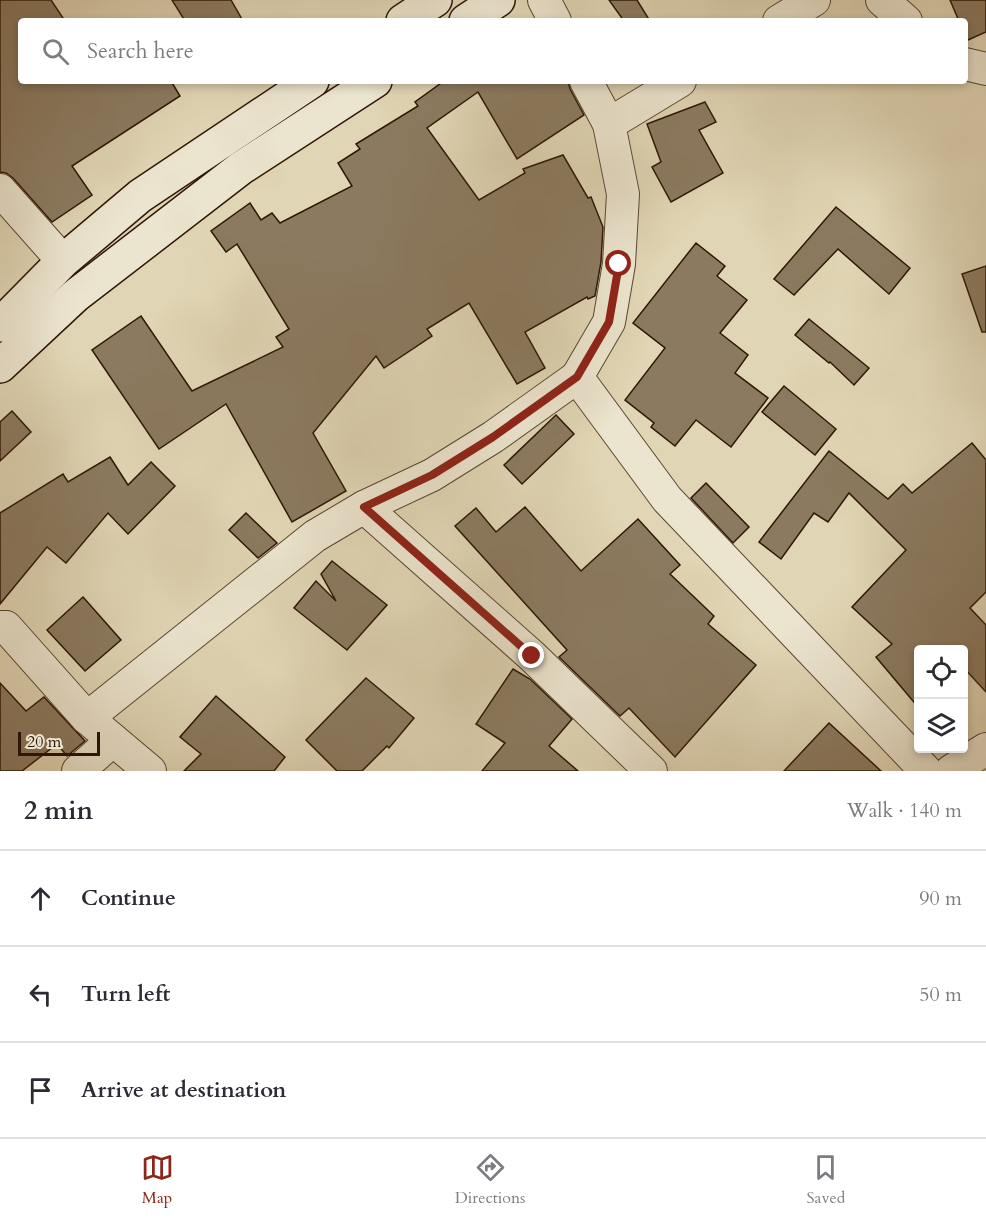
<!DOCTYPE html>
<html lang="en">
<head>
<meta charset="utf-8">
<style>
  :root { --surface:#fff; --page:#f2f2f3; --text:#2b2b33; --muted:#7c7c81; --line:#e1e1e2; --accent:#8f2418 }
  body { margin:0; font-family:Cardo,serif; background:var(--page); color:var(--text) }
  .controls { position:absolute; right:18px; bottom:18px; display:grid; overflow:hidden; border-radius:6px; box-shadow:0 3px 9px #0003 }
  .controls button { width:54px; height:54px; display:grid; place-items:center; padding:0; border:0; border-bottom:2px solid var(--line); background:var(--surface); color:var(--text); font:30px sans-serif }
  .scale { position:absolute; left:18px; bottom:15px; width:82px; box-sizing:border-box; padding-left:6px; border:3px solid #2e1706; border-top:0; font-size:16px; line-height:21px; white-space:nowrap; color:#2e1706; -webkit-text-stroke:4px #ebe4ce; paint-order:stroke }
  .stop { position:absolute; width:18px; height:18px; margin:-14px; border:4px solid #8f2418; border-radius:50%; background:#fff }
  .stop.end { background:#8f2418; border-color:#fff; box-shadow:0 2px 6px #0008 }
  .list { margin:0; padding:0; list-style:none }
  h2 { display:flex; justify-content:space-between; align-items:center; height:78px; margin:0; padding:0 24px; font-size:26px }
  h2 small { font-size:20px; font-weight:400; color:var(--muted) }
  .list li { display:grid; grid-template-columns:39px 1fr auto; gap:18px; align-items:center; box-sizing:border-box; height:96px; padding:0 24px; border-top:2px solid var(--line) }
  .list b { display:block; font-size:22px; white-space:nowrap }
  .list em { font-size:20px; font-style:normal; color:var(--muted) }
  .icon { flex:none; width:33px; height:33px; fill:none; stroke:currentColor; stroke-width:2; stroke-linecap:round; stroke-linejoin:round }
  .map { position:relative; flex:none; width:986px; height:771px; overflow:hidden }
  .search { position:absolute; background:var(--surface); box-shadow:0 3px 9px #0003; left:18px; right:18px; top:18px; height:66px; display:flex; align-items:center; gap:15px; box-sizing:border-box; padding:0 21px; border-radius:6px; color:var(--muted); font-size:22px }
  .sheet { height:366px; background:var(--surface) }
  nav { display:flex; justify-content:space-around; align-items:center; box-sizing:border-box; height:84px; border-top:2px solid var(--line); background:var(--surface); font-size:16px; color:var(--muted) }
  nav a { display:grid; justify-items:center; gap:3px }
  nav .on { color:var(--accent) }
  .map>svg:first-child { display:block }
  .building { fill:#8b7a60; stroke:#2e1706; stroke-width:1.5 }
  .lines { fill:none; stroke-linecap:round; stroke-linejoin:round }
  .street-casing { stroke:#5a4632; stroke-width:34 }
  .secondary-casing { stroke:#2e1706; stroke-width:36 }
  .street { stroke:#ebe4ce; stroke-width:32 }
  .secondary { stroke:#ebe4ce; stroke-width:33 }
  .route { stroke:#8f2418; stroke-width:8 }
</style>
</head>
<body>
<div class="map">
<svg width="986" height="771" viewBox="0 0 986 771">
  <rect width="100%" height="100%" fill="#e0d5b4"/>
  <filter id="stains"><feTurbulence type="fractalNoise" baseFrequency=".00333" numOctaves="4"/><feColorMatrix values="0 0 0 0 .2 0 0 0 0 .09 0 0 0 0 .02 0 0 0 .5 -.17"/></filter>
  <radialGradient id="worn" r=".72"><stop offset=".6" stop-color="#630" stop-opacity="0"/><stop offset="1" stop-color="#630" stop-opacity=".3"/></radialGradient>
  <!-- building -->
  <g class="building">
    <polygon points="0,0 51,0 65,21 21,21 21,81 171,81 180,96 72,166 92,195 52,222 13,178 6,173 0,172"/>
    <polygon points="172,0 231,0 243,21 185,21"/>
    <polygon points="609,0 637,0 650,21 624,21"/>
    <polygon points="950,0 986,0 986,32 968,40 965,34 965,21 959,21"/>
    <polygon points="444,81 568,81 570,89 584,115 517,159 478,92 427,128 479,200 525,173 523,169 563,155 588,198 591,197 603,227 601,262 595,296 588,299 587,297 525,332 545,368 517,384 469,303 427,329 432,336 384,368 376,356 313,433 346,491 292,522 226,404 159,449 92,350 141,316 192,391 283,347 276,337 289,329 237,244 226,252 211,231 250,203 261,220 272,213 280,223 352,186 338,163 360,149 356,144 418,106 415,102"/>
    <polygon points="705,102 716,122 699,130 723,173 671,202 652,167 661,162 647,124"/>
    <polygon points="836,207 910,268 889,294 838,249 794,295 774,279"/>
    <polygon points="696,243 725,266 717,276 747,300 720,333 748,355 735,373 768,398 731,447 696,420 675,446 651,427 654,423 625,400 665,348 633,323"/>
    <polygon points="986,266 986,332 982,332 962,274"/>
    <polygon points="809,319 869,368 854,385 830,362 829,363 795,335"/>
    <polygon points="784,386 836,429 815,455 762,412"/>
    <polygon points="12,411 31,432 0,461 0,422"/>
    <polygon points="556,415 574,434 522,484 504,465"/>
    <polygon points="972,443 986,460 986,592 970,608 986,625 986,692 963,667 963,650 918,650 918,707 876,657 892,644 852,607 906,550 849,493 828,522 814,513 781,559 759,542 829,451 888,499 903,484 912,493"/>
    <polygon points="110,457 128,485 151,462 175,486 128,534 108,513 66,563 47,547 0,604 0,513 63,474 68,482"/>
    <polygon points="706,483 749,527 733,543 691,498"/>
    <polygon points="525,507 581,571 638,519 680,565 670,574 714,616 708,624 756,665 675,757 629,708 620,716 559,657 567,650 455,526 476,508 496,532"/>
    <polygon points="246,513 277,543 258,558 229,530"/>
    <polygon points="332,561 387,605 347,650 294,608 316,581 336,601 321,574"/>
    <polygon points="83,597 121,640 85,671 47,630"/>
    <polygon points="513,669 530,679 572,719 549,746 578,771 482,771 505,743 476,724"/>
    <polygon points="366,678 414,718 389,748 387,746 362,771 337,771 306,740"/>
    <polygon points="0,683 26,711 44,697 85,741 67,756 57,744 22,771 0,771"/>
    <polygon points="216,696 285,757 274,771 184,771 201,754 180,737"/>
    <polygon points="829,723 881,771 784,771"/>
  </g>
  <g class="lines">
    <!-- street casing -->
    <g class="street-casing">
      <g id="street">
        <polyline points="544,0 555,21"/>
        <polyline points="882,0 906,21"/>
        <polyline points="779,21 814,0"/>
        <polyline points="965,64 986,69"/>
        <polyline points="586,81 609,124 623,194 619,264 609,322 577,377 667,499 926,771"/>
        <polyline points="609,124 680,81"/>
        <polyline points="0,190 63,261"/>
        <polyline points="364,507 432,475 493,437 577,377"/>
        <polyline points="0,627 6,627 87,718 150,771"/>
        <polyline points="87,718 315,536 364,507 532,656 651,771"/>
        <polyline points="78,771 113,740"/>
        <polyline points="951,771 986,749"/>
      </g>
    </g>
    <!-- secondary casing -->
    <g class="secondary-casing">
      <g id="secondary">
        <polyline points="403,21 435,0"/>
        <polyline points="466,21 498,0"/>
        <polyline points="0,325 63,261 140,196 312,81"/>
        <polyline points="0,366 75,296 241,168 375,81"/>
      </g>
    </g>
    <!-- street -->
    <use href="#street" class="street"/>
    <!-- secondary -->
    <use href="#secondary" class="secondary"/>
  </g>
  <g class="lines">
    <!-- route -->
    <polyline class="route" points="532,656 364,507 432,475 493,437 577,377 609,322 619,264"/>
  </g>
  <rect width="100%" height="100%" filter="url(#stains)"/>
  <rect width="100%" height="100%" fill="url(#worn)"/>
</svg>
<div class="controls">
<button><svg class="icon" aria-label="locate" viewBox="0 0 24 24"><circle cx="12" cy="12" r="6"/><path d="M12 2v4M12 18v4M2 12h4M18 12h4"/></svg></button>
<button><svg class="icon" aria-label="layers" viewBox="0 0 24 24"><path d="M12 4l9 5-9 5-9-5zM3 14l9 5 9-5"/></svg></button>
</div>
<div class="scale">20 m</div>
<div class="stop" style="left:619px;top:264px"></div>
<div class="stop end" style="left:532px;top:656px"></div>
<div class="search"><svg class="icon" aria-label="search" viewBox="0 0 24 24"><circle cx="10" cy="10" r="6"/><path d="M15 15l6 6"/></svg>Search here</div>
</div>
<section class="sheet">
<h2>2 min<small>Walk · 140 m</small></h2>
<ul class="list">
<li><svg class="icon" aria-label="ahead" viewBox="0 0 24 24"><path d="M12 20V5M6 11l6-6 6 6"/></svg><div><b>Continue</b></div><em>90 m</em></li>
<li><svg class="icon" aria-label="left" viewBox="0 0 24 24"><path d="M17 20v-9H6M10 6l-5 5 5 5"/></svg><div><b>Turn left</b></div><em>50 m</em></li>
<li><svg class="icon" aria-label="arrive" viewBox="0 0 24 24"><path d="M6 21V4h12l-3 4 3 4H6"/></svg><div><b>Arrive at destination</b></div></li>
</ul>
</section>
<nav>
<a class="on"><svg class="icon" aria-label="map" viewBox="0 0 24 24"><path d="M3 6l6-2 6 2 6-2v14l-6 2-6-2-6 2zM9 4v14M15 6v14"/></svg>Map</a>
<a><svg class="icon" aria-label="directions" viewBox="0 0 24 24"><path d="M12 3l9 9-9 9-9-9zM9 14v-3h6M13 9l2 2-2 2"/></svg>Directions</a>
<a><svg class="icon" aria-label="saved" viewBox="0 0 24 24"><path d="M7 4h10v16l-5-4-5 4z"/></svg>Saved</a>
</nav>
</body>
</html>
